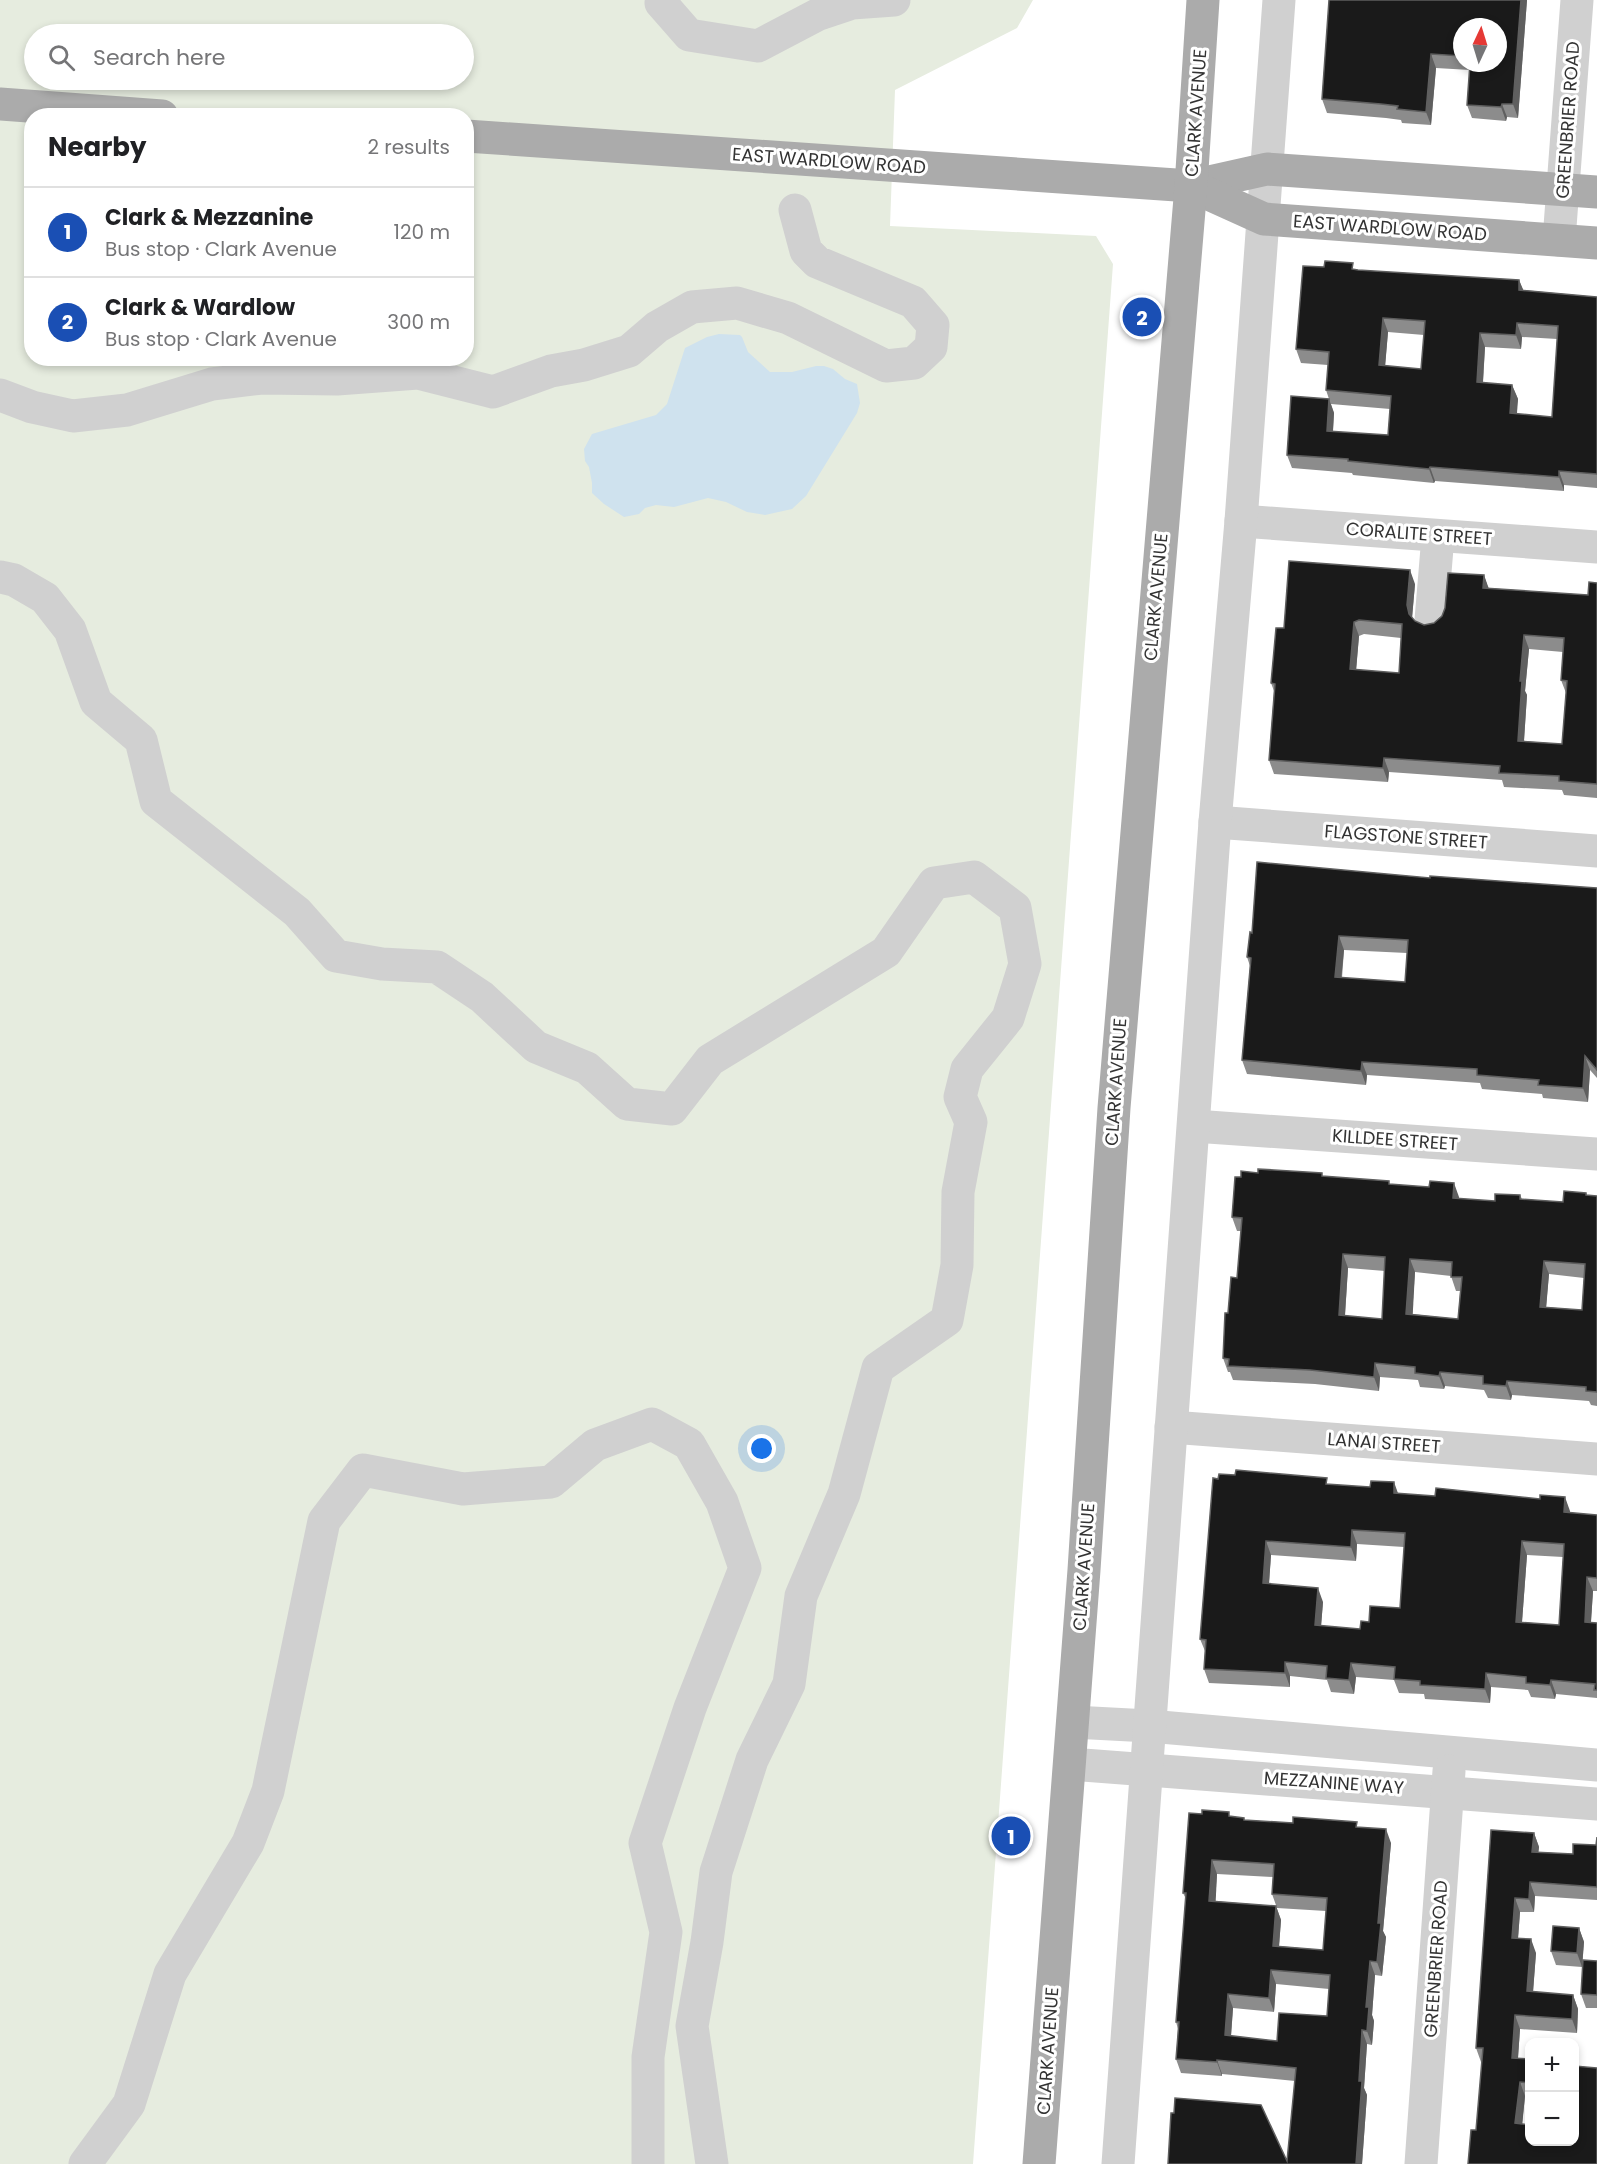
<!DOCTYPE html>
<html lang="en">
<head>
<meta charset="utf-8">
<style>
  :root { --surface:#fff; --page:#f2f2f2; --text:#202124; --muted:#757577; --line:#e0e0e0; --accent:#e63946 }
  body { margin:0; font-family:Poppins,sans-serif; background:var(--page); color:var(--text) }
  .controls { position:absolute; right:18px; bottom:18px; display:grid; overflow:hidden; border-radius:12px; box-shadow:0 3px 9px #0003 }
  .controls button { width:54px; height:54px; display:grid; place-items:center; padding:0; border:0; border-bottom:2px solid var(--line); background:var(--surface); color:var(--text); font:30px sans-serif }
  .compass { position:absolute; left:1453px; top:18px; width:54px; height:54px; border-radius:50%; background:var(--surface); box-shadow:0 3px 9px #0003; rotate:4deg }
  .you { position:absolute; left:762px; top:1449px; width:21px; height:21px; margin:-15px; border:4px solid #fff; border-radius:50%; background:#1a73e8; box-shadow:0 0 0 9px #1a73e833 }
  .badge { display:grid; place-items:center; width:39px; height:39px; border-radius:50%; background:var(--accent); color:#fff; font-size:20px; font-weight:700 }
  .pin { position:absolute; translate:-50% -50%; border:3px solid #fff; box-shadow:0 2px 6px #0006 }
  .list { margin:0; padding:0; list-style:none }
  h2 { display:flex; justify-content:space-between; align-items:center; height:78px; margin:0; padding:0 24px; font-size:26px }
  h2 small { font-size:20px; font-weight:400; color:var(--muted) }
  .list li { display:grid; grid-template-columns:39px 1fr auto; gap:18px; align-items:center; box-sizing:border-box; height:90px; padding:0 24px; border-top:2px solid var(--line) }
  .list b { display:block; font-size:22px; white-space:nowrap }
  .list p { margin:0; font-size:20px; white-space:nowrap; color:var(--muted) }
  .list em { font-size:20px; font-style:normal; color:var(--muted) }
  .icon { flex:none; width:33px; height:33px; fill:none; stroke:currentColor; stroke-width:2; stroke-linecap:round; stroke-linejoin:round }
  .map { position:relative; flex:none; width:1597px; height:2164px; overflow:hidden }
  .search { position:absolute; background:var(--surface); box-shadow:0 3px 9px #0003; left:24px; top:24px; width:450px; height:66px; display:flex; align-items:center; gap:15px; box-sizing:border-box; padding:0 21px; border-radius:33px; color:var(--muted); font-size:22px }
  .panel { position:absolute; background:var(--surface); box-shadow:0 3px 9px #0003; left:24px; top:108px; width:450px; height:258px; border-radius:24px }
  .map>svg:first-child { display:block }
  .green { fill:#e6ecdf; fill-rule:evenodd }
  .water { fill:#cfe2ee }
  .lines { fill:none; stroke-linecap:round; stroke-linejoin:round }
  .minor { stroke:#d0d0d0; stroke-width:33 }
  .major { stroke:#ababab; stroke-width:33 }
  .wall { fill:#8c8c8c; fill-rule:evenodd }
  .shaded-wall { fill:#5f5f5f }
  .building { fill:#1a1a1a; stroke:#5f5f5f; stroke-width:1.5; fill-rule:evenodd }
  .labels { text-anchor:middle; stroke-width:6; stroke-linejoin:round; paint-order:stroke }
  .street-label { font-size:18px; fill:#333; stroke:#fff }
</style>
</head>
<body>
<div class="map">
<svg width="1597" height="2164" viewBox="0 0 1597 2164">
  <rect width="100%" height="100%" fill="#fff"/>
  <!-- green -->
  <path class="green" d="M0,0H1033L1017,28L895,90L890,226L1096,236L1113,264L973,2164H0ZM34,34H464V80H34ZM32,116H466V358H32Z"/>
  <!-- water -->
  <polygon class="water" points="719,334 740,335 742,337 748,352 770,372 792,372 816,366 824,366 833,369 845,379 857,384 860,403 857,413 806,496 792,509 765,515 747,512 726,502 708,498 674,507 656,505 645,508 639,514 624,517 604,504 592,493 592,483 589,467 585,461 584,449 592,434 656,415 667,404 685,348 707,337"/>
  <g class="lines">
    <!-- minor -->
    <g class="minor">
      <polyline points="663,0 661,3 689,35 758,46 819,14 852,3 894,0"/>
      <polyline points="1559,240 1577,0"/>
      <polyline points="0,395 32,407 73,416 127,410 212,384 262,378 337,379 418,373 493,392 551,371 584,365 629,351 657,327 692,307 737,303 788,318 886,366 914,363 931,347 933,325 913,302 817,262 806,251 795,210"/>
      <polyline points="1241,521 1597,547"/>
      <polyline points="0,577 14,580 45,598 70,630 96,702 141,740 156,801 297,912 336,956 382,964 437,967 482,997 536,1047 587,1068 627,1104 672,1109 710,1060 886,952 934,883 974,877 1015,908 1025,964 1008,1018 967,1069 960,1097 971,1122 958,1192 957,1265 947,1320 878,1368 844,1494 801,1596 789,1684 752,1760 716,1872 707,1942 692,2026 712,2164"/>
      <polyline points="1431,620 1438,536"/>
      <polyline points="1215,822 1597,851"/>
      <polyline points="1194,1126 1597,1154"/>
      <polyline points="1171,1427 1597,1459"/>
      <polyline points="1073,1722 1149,1726 1597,1765"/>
      <polyline points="1070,1764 1597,1804"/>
      <polyline points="85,2164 129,2104 170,1974 248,1843 268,1791 324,1521 363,1470 463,1489 551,1482 595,1445 652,1424 689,1444 722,1502 745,1568 690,1708 645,1843 666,1932 648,2057 648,2164"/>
      <polyline points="1118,2164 1215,822 1241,521 1279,0"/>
      <polyline points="1421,2164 1449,1771"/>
    </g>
    <!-- major -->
    <g class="major">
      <polyline points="0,104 162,116"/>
      <polyline points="466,136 1191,186 1267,169 1597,192"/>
      <polyline points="1191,186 1264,219 1597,243"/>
      <polyline points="1039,2164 1084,1570 1114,1108 1191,186 1203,0"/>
    </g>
  </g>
  <!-- wall -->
  <g class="wall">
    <path d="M1329,0H1527L1518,118L1507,117L1506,121L1472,118L1467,105L1470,70L1436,68L1431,125L1402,123L1401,120L1386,118L1327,113L1322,99ZM1462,27L1498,63H1462Z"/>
    <path d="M1355,270L1519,280L1523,290L1597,297V488L1564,485V491L1435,481L1434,483L1353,475L1352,473L1292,468L1287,455L1329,399L1326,390L1328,365L1301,363L1296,349ZM1388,332L1424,335L1421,369L1385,366ZM1522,337L1557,339L1552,417L1516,414L1518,399L1512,385L1483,383L1485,347L1521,349ZM1331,404L1390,409L1388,435L1333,432L1334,413Z"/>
    <path d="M1484,575L1488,588L1588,595L1597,583V798L1564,795L1562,790L1504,787L1502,780L1389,772L1388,782L1274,774L1269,760L1274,691L1271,683L1284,628L1415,584L1412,618L1415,621L1424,625L1434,623ZM1364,634L1401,638L1399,673L1356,670L1359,636ZM1529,649L1563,652L1561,680L1566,693L1562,744L1524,741L1527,695L1525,691Z"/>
    <path d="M1430,878L1597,888V1078L1590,1070L1588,1102L1543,1098L1542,1094L1482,1089L1480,1083L1367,1075L1366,1085L1247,1074L1242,1060L1250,966L1247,957L1252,933ZM1344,950L1407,953L1405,982L1342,978Z"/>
    <path d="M1258,1173L1323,1176L1390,1184L1459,1197V1199L1495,1201L1520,1195L1522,1199L1563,1202L1586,1193L1587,1195L1597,1196V1406L1591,1405L1589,1401L1512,1395L1511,1400L1488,1398L1484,1390L1445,1386L1444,1389L1420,1387L1418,1380L1380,1377L1379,1391L1315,1384L1233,1380L1230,1372H1228L1223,1358L1228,1313L1237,1278L1241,1231H1237L1232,1217L1241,1177ZM1348,1268L1385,1271L1382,1319L1345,1316ZM1415,1272L1451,1276L1456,1291H1460L1458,1319L1412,1314ZM1549,1274L1584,1278L1582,1310L1546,1307Z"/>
    <path d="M1235,1475L1329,1484L1398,1494L1570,1511V1513L1597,1515V1591H1593L1591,1622L1597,1623V1698L1556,1694L1555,1699L1531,1697L1528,1690L1491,1687L1490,1703L1425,1699L1424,1694L1399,1693L1394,1680L1356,1677L1354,1694L1331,1692L1327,1680L1290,1676V1687L1209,1683L1204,1669L1205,1651L1200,1639L1218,1479ZM1357,1544L1404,1547L1400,1608L1369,1622L1360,1629L1321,1626L1323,1602L1269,1584L1271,1555L1356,1561ZM1527,1555L1563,1557L1559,1625L1522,1622Z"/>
    <path d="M1231,1817L1245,1820L1359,1827L1391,1843L1383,1931L1386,1937L1382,1976L1375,1975L1372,2015L1374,2021L1372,2045L1367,2044L1364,2088L1367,2095L1362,2164H1168L1287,2161L1295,2081L1222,2074V2076L1181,2073L1176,2059L1178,2029L1176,2022L1186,1899L1183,1893ZM1217,1874L1273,1877L1272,1894L1277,1908L1326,1911L1323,1950L1279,1946L1281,1920L1276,1906L1215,1901ZM1276,1984L1329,1989L1327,2016L1277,2041L1231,2036L1233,2008L1274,2012Z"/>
    <polygon points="1491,1830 1534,1833 1539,1847 1538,1852 1573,1854 1596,1845 1597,1837 1597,1900 1535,1896 1534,1912 1520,1912 1518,1938 1536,1953 1533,1992 1573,1995 1578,2009 1577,2033 1520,2029 1518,2058 1530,2059 1530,2096 1525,2096 1522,2124 1597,2164 1476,2130 1482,2062 1481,2062 1476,2048"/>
    <polygon points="1579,1928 1584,1942 1582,1967 1556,1965 1551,1951"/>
    <polygon points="1597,1961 1597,2008 1586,2008 1581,1994"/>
  </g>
  <!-- shaded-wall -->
  <g class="shaded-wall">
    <polygon points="1521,0 1527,0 1518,118 1513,104"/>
    <polygon points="1431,54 1436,68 1431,125 1426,112"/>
    <polygon points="1502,104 1507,117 1506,121 1501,107"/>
    <polygon points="1519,280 1525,294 1519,290"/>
    <polygon points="1383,318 1388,332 1384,379 1379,365"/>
    <polygon points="1517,323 1522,337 1521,349 1516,335"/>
    <polygon points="1480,333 1485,347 1482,396 1477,382"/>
    <polygon points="1512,385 1518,399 1516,427 1510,413"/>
    <polygon points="1329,399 1334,413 1332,445 1327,431"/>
    <polygon points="1430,467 1435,481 1434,483 1429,469"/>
    <polygon points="1559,471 1564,485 1564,491 1559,477"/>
    <polygon points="1410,570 1415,584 1412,618 1409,614 1407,605"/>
    <polygon points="1484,575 1489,589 1483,588"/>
    <polygon points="1354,622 1359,636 1355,683 1350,669"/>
    <polygon points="1524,635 1529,649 1525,691 1527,695 1523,755 1518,741 1520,681"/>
    <polygon points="1384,758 1389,772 1388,782 1383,768"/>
    <polygon points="1339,936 1344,950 1340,991 1335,977"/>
    <polygon points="1585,1056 1590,1070 1588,1102 1583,1088"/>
    <polygon points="1362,1062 1367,1075 1366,1085 1361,1071"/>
    <polygon points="1454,1183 1459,1197 1458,1212 1453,1198"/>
    <polygon points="1343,1254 1348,1268 1344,1329 1339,1315"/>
    <polygon points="1410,1259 1415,1272 1412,1328 1406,1314"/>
    <polygon points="1544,1261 1549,1274 1545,1321 1540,1307"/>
    <polygon points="1375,1363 1380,1377 1379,1391 1374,1377"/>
    <polygon points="1440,1372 1445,1386 1444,1389 1439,1376"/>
    <polygon points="1507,1381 1512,1395 1511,1400 1506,1386"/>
    <polygon points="1394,1482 1399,1496 1394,1493"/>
    <polygon points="1565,1497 1570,1511 1569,1526 1564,1512"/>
    <polygon points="1352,1530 1357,1544 1356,1561 1351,1547"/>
    <polygon points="1266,1541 1271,1555 1268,1597 1263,1583"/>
    <polygon points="1522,1541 1527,1555 1521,1635 1516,1622"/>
    <polygon points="1587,1577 1593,1591 1590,1636 1585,1622"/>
    <polygon points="1318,1588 1323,1602 1320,1639 1315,1625"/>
    <polygon points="1285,1662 1290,1676 1290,1687 1285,1673"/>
    <polygon points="1351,1663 1356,1677 1354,1694 1349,1680"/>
    <polygon points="1486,1673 1491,1687 1490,1703 1485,1689"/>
    <polygon points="1551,1680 1556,1694 1555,1699 1550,1685"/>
    <polygon points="1386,1829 1391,1843 1383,1931 1386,1937 1382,1976 1377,1962 1378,1923"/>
    <polygon points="1534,1833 1539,1847 1537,1866 1532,1852"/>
    <polygon points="1212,1860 1217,1874 1215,1915 1209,1901"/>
    <polygon points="1530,1882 1535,1896 1534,1912 1529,1899"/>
    <polygon points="1515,1898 1520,1912 1517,1952 1512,1938"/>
    <polygon points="1276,1906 1281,1920 1278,1960 1273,1946"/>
    <polygon points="1579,1928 1584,1942 1582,1967 1577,1953"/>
    <polygon points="1531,1939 1536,1953 1532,2005 1527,1991"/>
    <polygon points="1370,1961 1375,1975 1372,2015 1374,2021 1372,2045 1367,2031 1366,2007"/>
    <polygon points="1271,1970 1276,1984 1274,2012 1269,1998"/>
    <polygon points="1228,1994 1233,2008 1230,2049 1225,2035"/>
    <polygon points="1573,1995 1578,2009 1577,2033 1572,2019"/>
    <polygon points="1515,2015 1520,2029 1517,2072 1512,2058"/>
    <polygon points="1362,2030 1367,2044 1364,2088 1367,2095 1362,2164 1356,2164 1359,2081"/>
    <polygon points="1217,2060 1222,2074 1222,2076 1217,2062"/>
    <polygon points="1520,2082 1525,2096 1521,2137 1515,2123"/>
  </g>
  <!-- building -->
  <g class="building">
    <polygon points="1329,0 1521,0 1513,104 1502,104 1501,107 1467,105 1470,63 1498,63 1498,27 1462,27 1462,56 1431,54 1426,112 1397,109 1398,106 1381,104 1322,99"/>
    <path d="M1325,261L1353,263L1352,269L1358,270L1519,280V290L1597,297V474L1559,471V477L1430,467L1429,469L1348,461V459L1287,455L1291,396L1329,399L1327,431L1388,435L1391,396L1326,390L1329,352L1296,349L1303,266L1324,267ZM1383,318L1425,321L1421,369L1379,365ZM1517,323L1558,326L1552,417L1510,413L1512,385L1477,382L1480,333L1516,335Z"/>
    <path d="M1289,561L1410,570L1407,605L1409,614L1415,621L1424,625L1434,623L1442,616L1445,608L1448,573L1484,575L1483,588L1588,595L1589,582L1597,583V784L1559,781V776L1499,773L1500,766L1384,758L1383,768L1269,760L1275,684L1271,683L1276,628H1284ZM1359,620L1402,624L1399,673L1350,669L1354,622ZM1524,635L1564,638L1561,680L1567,681L1562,744L1518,741L1522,681H1520Z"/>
    <path d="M1257,862L1430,878V876L1597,888V1070L1585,1056L1583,1088L1538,1085L1539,1080L1477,1075V1069L1362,1062L1361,1071L1242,1060L1251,958L1247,957L1250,932L1252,933ZM1339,936L1408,940L1405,982L1335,977Z"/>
    <path d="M1258,1169L1322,1173V1176L1389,1181V1184L1429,1187L1430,1181L1454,1183L1453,1198L1495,1201V1194L1520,1195V1199L1563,1202L1564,1191L1586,1193V1195L1597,1196V1392L1586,1391V1387L1507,1381L1506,1386L1483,1384V1376L1440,1372L1439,1376L1415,1373V1367L1375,1363L1374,1377L1310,1370L1228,1366L1229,1359L1223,1358L1225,1313H1228L1231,1277L1237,1278L1242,1218L1232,1217L1235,1177H1241V1171L1258,1173ZM1343,1254L1385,1257L1382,1319L1339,1315ZM1410,1259L1452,1262L1451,1277H1462L1458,1319L1406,1314ZM1544,1261L1585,1264L1582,1310L1540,1307Z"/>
    <path d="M1236,1470L1327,1478L1326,1484L1370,1487L1371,1481L1394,1482V1493L1435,1496L1436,1488L1540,1499V1495L1565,1497L1564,1512L1597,1515V1578L1587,1577L1585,1622L1597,1623V1690H1594L1595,1684L1551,1680L1550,1685L1526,1683V1677L1486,1673L1485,1689L1420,1685V1681L1394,1679L1395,1667L1351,1663L1349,1680L1326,1678L1327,1666L1285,1662V1673L1204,1669L1206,1640L1200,1639L1213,1478L1218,1479L1219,1474L1235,1475ZM1352,1530L1405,1533L1400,1608L1370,1606L1369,1622L1361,1621L1360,1629L1315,1625L1318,1588L1263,1583L1266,1541L1351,1547ZM1522,1541L1564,1544L1559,1625L1516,1622Z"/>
    <path d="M1202,1810L1229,1812V1816L1244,1818V1820L1293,1823V1817L1357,1822L1356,1827L1386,1829L1378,1923H1381L1377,1962L1370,1961L1366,2007H1369L1367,2031L1362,2030L1359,2081H1362L1356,2164H1168L1171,2113H1174L1175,2098L1261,2105L1287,2161L1296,2068L1217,2060V2062L1176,2059L1179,2022H1176L1186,1893H1183L1189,1813L1202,1814ZM1212,1860L1274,1864L1272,1894L1327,1898L1323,1950L1273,1946L1276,1906L1209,1901ZM1271,1970L1330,1975L1327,2016L1279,2013L1277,2041L1225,2035L1228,1994L1269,1998Z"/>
    <polygon points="1491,1830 1534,1833 1532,1852 1573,1854 1573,1844 1596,1845 1597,1837 1597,1887 1530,1882 1529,1899 1515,1898 1512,1938 1531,1939 1527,1991 1573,1995 1572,2019 1515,2015 1512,2058 1530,2059 1530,2083 1520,2082 1515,2123 1530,2125 1530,2142 1575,2142 1575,2066 1597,2068 1597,2164 1468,2164 1471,2130 1476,2130 1483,2048 1476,2048"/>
    <polygon points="1553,1926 1579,1928 1577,1953 1551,1951"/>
    <polygon points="1583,1960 1597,1961 1597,1995 1581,1994"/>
  </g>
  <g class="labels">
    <!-- street labels -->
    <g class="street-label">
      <text transform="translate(1196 113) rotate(-86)" y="6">CLARK AVENUE</text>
      <text transform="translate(1568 120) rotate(-86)" y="6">GREENBRIER ROAD</text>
      <text transform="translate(829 161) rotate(4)" y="6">EAST WARDLOW ROAD</text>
      <text transform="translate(1390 228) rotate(4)" y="6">EAST WARDLOW ROAD</text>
      <text transform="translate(1419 534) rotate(4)" y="6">CORALITE STREET</text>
      <text transform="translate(1156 597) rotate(-85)" y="6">CLARK AVENUE</text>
      <text transform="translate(1406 837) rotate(4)" y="6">FLAGSTONE STREET</text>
      <text transform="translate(1116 1082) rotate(-86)" y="6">CLARK AVENUE</text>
      <text transform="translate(1395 1140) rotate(4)" y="6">KILLDEE STREET</text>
      <text transform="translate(1384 1443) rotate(4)" y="6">LANAI STREET</text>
      <text transform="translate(1084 1567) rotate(-86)" y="6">CLARK AVENUE</text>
      <text transform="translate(1334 1783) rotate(4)" y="6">MEZZANINE WAY</text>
      <text transform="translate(1436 1959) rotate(-86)" y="6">GREENBRIER ROAD</text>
      <text transform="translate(1048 2051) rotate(-86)" y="6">CLARK AVENUE</text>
    </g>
  </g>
</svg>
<div class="controls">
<button>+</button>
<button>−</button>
</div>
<svg class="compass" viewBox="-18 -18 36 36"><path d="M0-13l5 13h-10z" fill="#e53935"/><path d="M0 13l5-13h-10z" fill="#757577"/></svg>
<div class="you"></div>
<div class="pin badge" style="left:1011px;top:1836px;background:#1a4fb4">1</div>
<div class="pin badge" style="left:1142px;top:317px;background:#1a4fb4">2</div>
<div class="search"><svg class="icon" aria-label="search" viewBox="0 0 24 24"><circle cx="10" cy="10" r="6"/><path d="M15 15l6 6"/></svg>Search here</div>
<section class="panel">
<h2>Nearby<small>2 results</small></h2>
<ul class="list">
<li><span class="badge" style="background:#1a4fb4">1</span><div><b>Clark &amp; Mezzanine</b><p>Bus stop · Clark Avenue</p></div><em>120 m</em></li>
<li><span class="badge" style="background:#1a4fb4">2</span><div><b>Clark &amp; Wardlow</b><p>Bus stop · Clark Avenue</p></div><em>300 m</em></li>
</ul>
</section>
</div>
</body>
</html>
